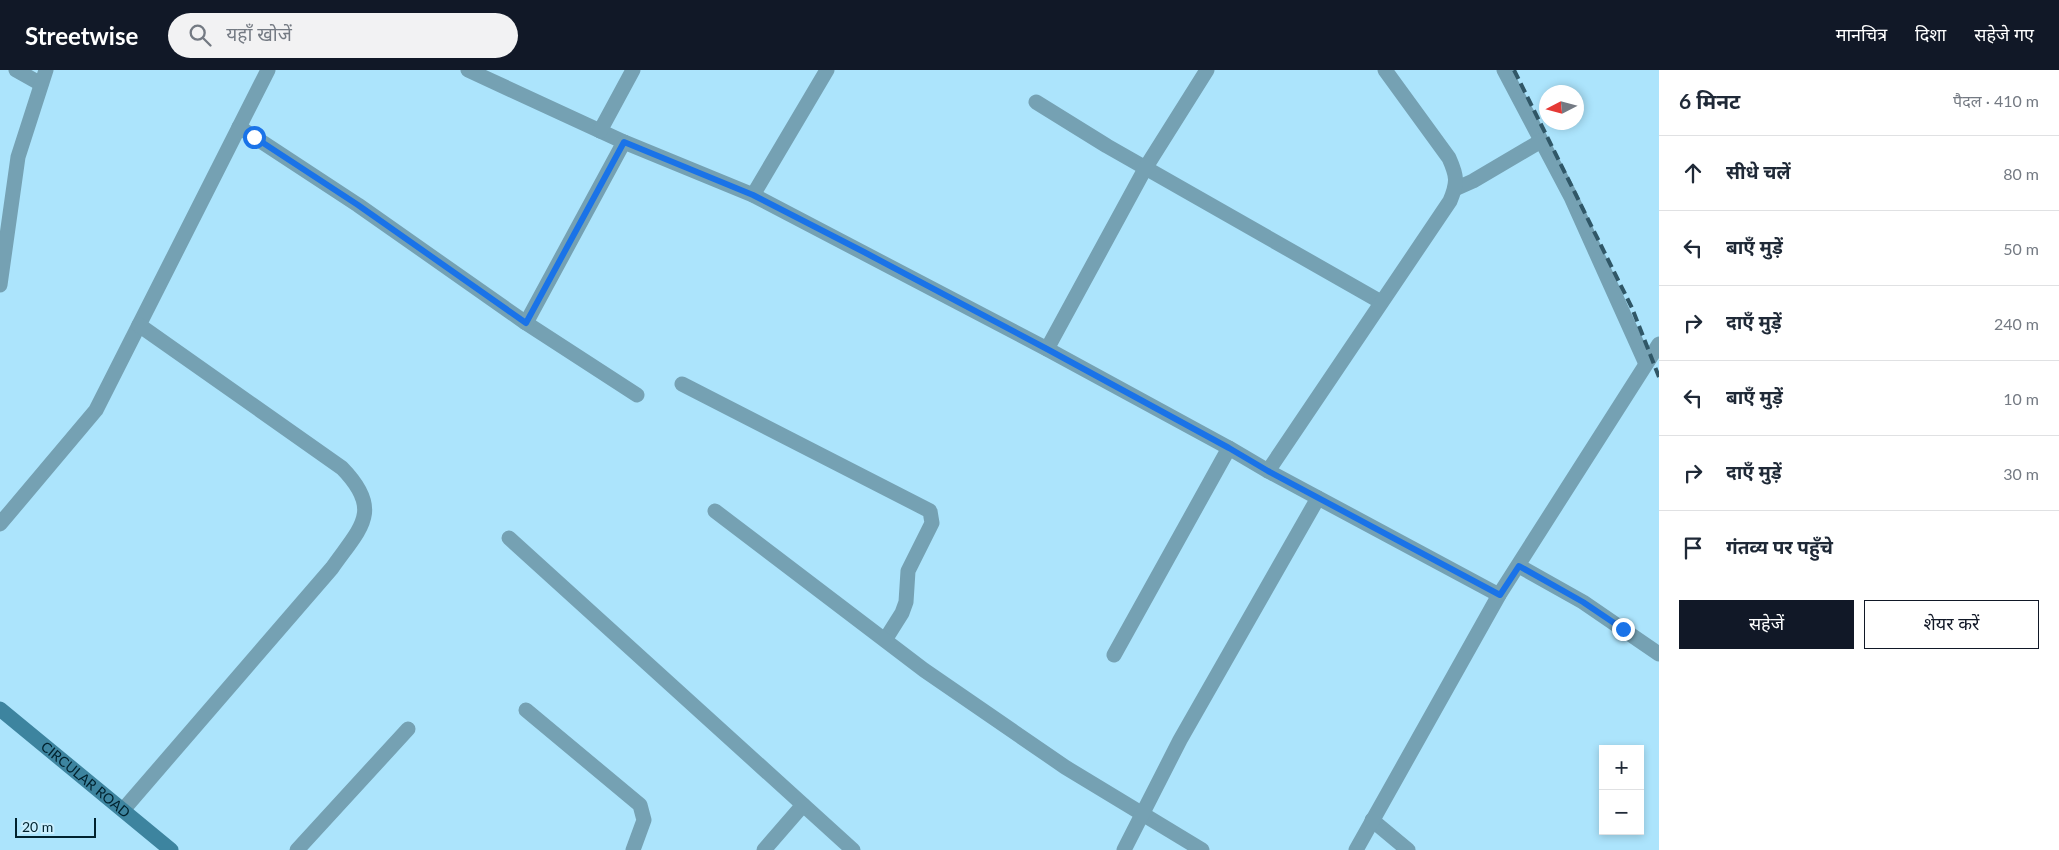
<!DOCTYPE html>
<html lang="hi">
<head>
<meta charset="utf-8">
<style>
  :root { --surface:#fff; --page:#f2f2f3; --text:#1f2937; --muted:#747a83; --line:#e0e1e3; --accent:#111827 }
  body { margin:0; font-family:Lato,"Noto Sans Devanagari",sans-serif; background:var(--page); color:var(--text) }
  .controls { position:absolute; right:15px; bottom:15px; display:grid; overflow:hidden; border-radius:0px; box-shadow:0 2px 8px #0003 }
  .controls button { width:45px; height:45px; display:grid; place-items:center; padding:0; border:0; border-bottom:1px solid var(--line); background:var(--surface); color:var(--text); font:25px sans-serif }
  .compass { position:absolute; left:1539px; top:15px; width:45px; height:45px; border-radius:50%; background:var(--surface); box-shadow:0 2px 8px #0003; rotate:264deg }
  .scale { position:absolute; left:15px; bottom:12px; width:81px; box-sizing:border-box; padding-left:5px; border:2px solid #01222e; border-top:0; font-size:14px; line-height:18px; white-space:nowrap; color:#01222e; -webkit-text-stroke:4px #c9eefe; paint-order:stroke }
  .stop { position:absolute; width:15px; height:15px; margin:-11px; border:4px solid #1a73e8; border-radius:50%; background:#fff }
  .stop.end { background:#1a73e8; border-color:#fff; box-shadow:0 1px 5px #0008 }
  .list { margin:0; padding:0; list-style:none }
  h2 { display:flex; justify-content:space-between; align-items:center; height:65px; margin:0; padding:0 20px; font-size:21px }
  h2 small { font-size:16px; font-weight:400; color:var(--muted) }
  .list li { display:grid; grid-template-columns:32px 1fr auto; gap:15px; align-items:center; box-sizing:border-box; height:75px; padding:0 20px; border-top:1px solid var(--line) }
  .list b { display:block; font-size:19px; white-space:nowrap }
  .list em { font-size:16px; font-style:normal; color:var(--muted) }
  .actions { display:flex; gap:10px; padding:15px 20px }
  .actions a { flex:1; padding:11px 0; border:1px solid var(--accent); border-radius:0px; text-align:center; font-size:18px; color:var(--accent) }
  .actions .main { background:var(--accent); color:#fff }
  .icon { flex:none; width:28px; height:28px; fill:none; stroke:currentColor; stroke-width:2; stroke-linecap:round; stroke-linejoin:round }
  .map { position:relative; flex:none; width:1659px; height:780px; overflow:hidden }
  header { display:flex; align-items:center; gap:30px; box-sizing:border-box; height:70px; padding:0 25px; background:var(--accent); color:#fff }
  header strong { font-size:24px }
  nav { display:flex; gap:28px; margin-inline-start:auto; font-size:18px }
  .search { width:350px; height:45px; background:var(--page); display:flex; align-items:center; gap:12px; box-sizing:border-box; padding:0 18px; border-radius:28px; color:var(--muted); font-size:19px }
  main { display:flex }
  aside { flex:1; background:var(--surface) }
  .map>svg:first-child { display:block }
  .lines { fill:none; stroke-linecap:round; stroke-linejoin:round }
  .street { stroke:#75a1b3; stroke-width:15 }
  .secondary { stroke:#3d849f; stroke-width:15 }
  .rail { stroke:#305767; stroke-width:4; stroke-dasharray:10 5; stroke-linecap:butt }
  .route { stroke:#1a73e8; stroke-width:6 }
  .labels { text-anchor:middle; stroke-width:5; stroke-linejoin:round; paint-order:stroke }
  .street-label { font-size:14px; fill:#01222e; stroke:#c9eefe }
</style>
</head>
<body>
<header>
<strong>Streetwise</strong>
<div class="search"><svg class="icon" aria-label="search" viewBox="0 0 24 24"><circle cx="10" cy="10" r="6"/><path d="M15 15l6 6"/></svg>यहाँ खोजें</div>
<nav><a>मानचित्र</a><a>दिशा</a><a>सहेजे गए</a></nav>
</header>
<main>
<div class="map">
<svg width="1659" height="780" viewBox="0 0 1659 780">
  <rect width="100%" height="100%" fill="#ace4fc"/>
  <g class="lines">
    <!-- street -->
    <g class="street">
      <polyline points="16,0 41,14"/>
      <polyline points="468,0 624,72 753,125 1047,279 1229,378 1268,401 1499,525"/>
      <polyline points="1504,0 1571,127 1646,294"/>
      <polyline points="1036,32 1107,76 1381,232"/>
      <polyline points="239,57 358,135 526,253 637,325"/>
      <polyline points="600,61 633,0"/>
      <polyline points="1455,119 1473,111 1541,71"/>
      <polyline points="753,125 827,0"/>
      <polyline points="0,215 18,87 46,0"/>
      <polyline points="526,253 624,72"/>
      <polyline points="1047,279 1146,97 1207,0"/>
      <polyline points="682,314 930,441 932,453 908,501 906,532 902,543 885,570"/>
      <path d="M1268,401L1450,131C1458,112 1457,106 1449,88L1385,0"/>
      <polyline points="715,441 924,600 1065,697 1202,780"/>
      <polyline points="0,454 96,340 268,0"/>
      <polyline points="509,468 853,780"/>
      <polyline points="1519,496 1583,532 1659,584"/>
      <polyline points="1114,585 1229,378"/>
      <polyline points="526,640 640,735 644,750 633,780"/>
      <path d="M123,740L332,498C360,458 384,441 342,398L139,255"/>
      <polyline points="1372,750 1408,780"/>
      <polyline points="297,780 408,659"/>
      <polyline points="764,780 803,735"/>
      <polyline points="1124,780 1180,670 1318,428"/>
      <polyline points="1356,780 1499,525 1659,274"/>
    </g>
    <!-- secondary -->
    <path class="secondary" id="s1" d="M0,639L171,780"/>
    <!-- rail -->
    <polyline class="rail" points="1514,0 1632,238 1659,307"/>
  </g>
  <g class="lines">
    <!-- route -->
    <polyline class="route" points="254,67 358,135 526,253 624,72 753,125 864,182 1047,279 1229,378 1268,401 1500,525 1519,496 1583,532 1623,559"/>
  </g>
  <g class="labels">
    <!-- street labels -->
    <g class="street-label">
      <text dy="5" stroke="none"><textPath href="#s1" startOffset="111">CIRCULAR ROAD</textPath></text>
    </g>
  </g>
</svg>
<div class="controls">
<button>+</button>
<button>−</button>
</div>
<svg class="compass" viewBox="-18 -18 36 36"><path d="M0-13l5 13h-10z" fill="#e53935"/><path d="M0 13l5-13h-10z" fill="#747a83"/></svg>
<div class="scale">20 m</div>
<div class="stop" style="left:254px;top:67px"></div>
<div class="stop end" style="left:1623px;top:559px"></div>
</div>
<aside>
<h2>6 मिनट<small>पैदल · 410 m</small></h2>
<ul class="list">
<li><svg class="icon" aria-label="ahead" viewBox="0 0 24 24"><path d="M12 20V5M6 11l6-6 6 6"/></svg><div><b>सीधे चलें</b></div><em>80 m</em></li>
<li><svg class="icon" aria-label="left" viewBox="0 0 24 24"><path d="M17 20v-9H6M10 6l-5 5 5 5"/></svg><div><b>बाएँ मुड़ें</b></div><em>50 m</em></li>
<li><svg class="icon" aria-label="right" viewBox="0 0 24 24"><path d="M7 20v-9h11M14 6l5 5-5 5"/></svg><div><b>दाएँ मुड़ें</b></div><em>240 m</em></li>
<li><svg class="icon" aria-label="left" viewBox="0 0 24 24"><path d="M17 20v-9H6M10 6l-5 5 5 5"/></svg><div><b>बाएँ मुड़ें</b></div><em>10 m</em></li>
<li><svg class="icon" aria-label="right" viewBox="0 0 24 24"><path d="M7 20v-9h11M14 6l5 5-5 5"/></svg><div><b>दाएँ मुड़ें</b></div><em>30 m</em></li>
<li><svg class="icon" aria-label="arrive" viewBox="0 0 24 24"><path d="M6 21V4h12l-3 4 3 4H6"/></svg><div><b>गंतव्य पर पहुँचे</b></div></li>
</ul>
<div class="actions"><a class="main">सहेजें</a><a>शेयर करें</a></div>
</aside>
</main>
</body>
</html>
